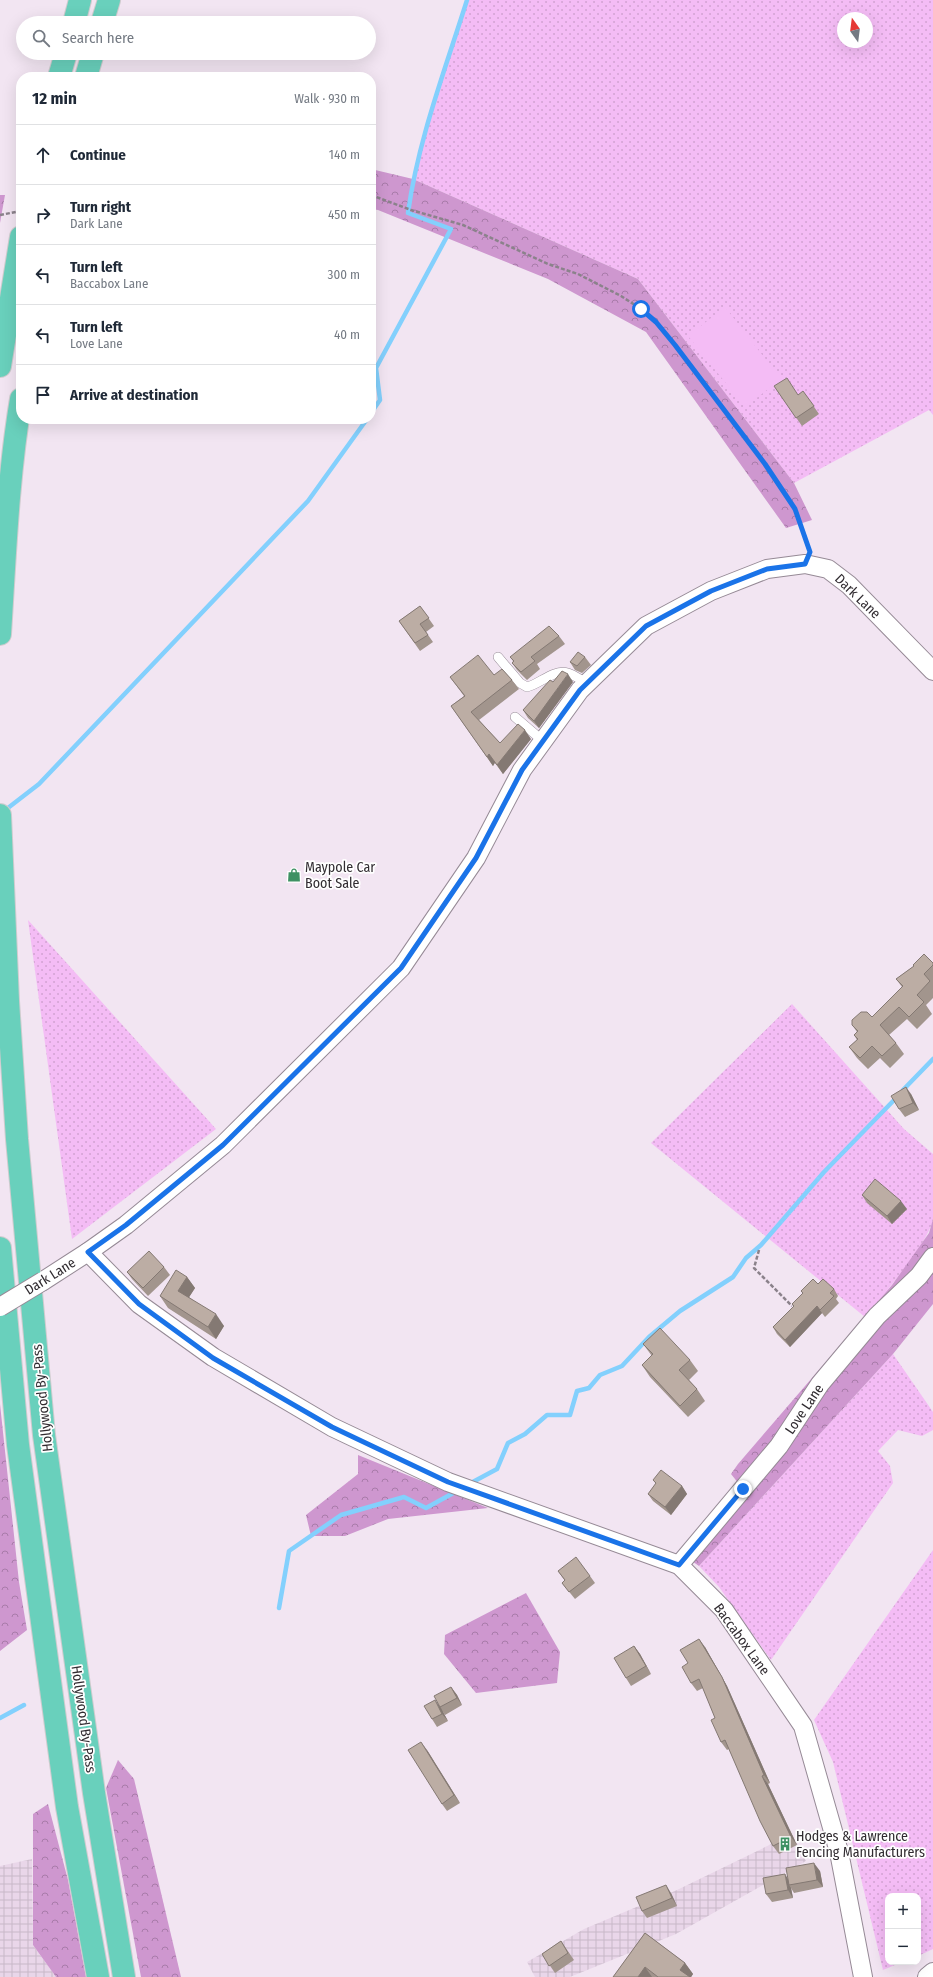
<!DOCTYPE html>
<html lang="en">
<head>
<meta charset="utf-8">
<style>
  :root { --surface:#fff; --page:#f2f2f3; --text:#1f2937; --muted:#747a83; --line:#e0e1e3 }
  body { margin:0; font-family:"Fira Sans Condensed",sans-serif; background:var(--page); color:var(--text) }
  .controls { position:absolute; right:12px; bottom:12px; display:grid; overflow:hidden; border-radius:8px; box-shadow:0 4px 16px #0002 }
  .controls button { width:36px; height:36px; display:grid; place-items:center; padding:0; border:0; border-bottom:1px solid var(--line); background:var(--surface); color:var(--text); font:20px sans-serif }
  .compass { position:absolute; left:837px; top:12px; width:36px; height:36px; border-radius:50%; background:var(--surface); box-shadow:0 4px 16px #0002; rotate:346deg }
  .stop { position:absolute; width:12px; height:12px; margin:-9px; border:3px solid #1a73e8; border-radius:50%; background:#fff }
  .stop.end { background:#1a73e8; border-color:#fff; box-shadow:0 1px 4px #0008 }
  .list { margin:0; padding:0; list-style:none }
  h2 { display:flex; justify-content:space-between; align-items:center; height:52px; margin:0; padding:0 16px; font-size:17px }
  h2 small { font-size:13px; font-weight:400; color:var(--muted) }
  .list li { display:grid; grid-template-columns:26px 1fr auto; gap:12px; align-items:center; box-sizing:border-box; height:60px; padding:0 16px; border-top:1px solid var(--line) }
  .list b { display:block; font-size:15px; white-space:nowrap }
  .list p { margin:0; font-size:13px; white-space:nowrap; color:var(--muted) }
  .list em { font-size:13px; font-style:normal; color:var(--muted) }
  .icon { flex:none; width:22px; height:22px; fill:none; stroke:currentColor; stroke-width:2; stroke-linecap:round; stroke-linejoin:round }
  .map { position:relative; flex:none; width:933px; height:1977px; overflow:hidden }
  .search { position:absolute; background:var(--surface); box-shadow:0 4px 16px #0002; left:16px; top:16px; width:360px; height:44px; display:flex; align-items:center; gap:10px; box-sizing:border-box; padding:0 14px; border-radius:22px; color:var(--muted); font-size:15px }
  .panel { position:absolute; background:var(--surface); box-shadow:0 4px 16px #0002; left:16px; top:72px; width:360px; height:352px; border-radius:16px }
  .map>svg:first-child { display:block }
  .industrial { fill:url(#industrial-grid) }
  .grass { fill:url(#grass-dots); fill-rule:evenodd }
  .forest { fill:url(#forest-crowns) }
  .park { fill:#f4bcf5 }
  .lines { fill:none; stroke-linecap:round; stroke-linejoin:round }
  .stream { stroke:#83d0fd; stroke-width:4.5 }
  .lane-casing { stroke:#968a96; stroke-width:10 }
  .street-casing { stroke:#968a96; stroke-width:20 }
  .highway-casing { stroke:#ceccce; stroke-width:24 }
  .path { stroke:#8b828b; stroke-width:2.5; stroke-dasharray:4 2; stroke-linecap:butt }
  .lane { stroke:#fff; stroke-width:9 }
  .street { stroke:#fff; stroke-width:18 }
  .highway { stroke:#69d0bc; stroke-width:22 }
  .street-bridge-casing { stroke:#968a96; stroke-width:20; stroke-linecap:butt }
  .street-bridge { stroke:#fff; stroke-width:18 }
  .wall { fill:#a2958d }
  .shaded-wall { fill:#847973 }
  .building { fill:#bcada4; stroke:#847973 }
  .route { stroke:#1a73e8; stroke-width:5 }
  .labels { text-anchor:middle; stroke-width:3.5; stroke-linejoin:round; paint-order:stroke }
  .street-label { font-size:14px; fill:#312c31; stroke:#fff }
  .poi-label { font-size:14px; fill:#312c31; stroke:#fff; text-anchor:start }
</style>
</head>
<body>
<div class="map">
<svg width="933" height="1977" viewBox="0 0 933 1977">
  <defs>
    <pattern id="industrial-grid" width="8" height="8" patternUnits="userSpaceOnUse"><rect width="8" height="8" fill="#e9d6e9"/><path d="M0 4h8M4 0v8" fill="none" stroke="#c8b8c8"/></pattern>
    <pattern id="grass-dots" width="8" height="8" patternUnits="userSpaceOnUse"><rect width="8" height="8" fill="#f4bcf5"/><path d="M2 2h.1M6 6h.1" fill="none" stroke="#d2a2d2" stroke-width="1.8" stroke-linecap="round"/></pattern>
    <pattern id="forest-crowns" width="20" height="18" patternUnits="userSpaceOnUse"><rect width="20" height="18" fill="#ce97cf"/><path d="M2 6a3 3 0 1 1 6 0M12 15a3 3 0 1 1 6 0" fill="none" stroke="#a87ba9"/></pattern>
  </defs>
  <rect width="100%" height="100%" fill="#f2e5f2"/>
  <!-- industrial -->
  <g class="industrial">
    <polygon points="792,1834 806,1861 676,1934 570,1977 535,1977 527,1962 584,1929 677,1890"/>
    <polygon points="32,1859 33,1945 56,1977 0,1977 0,1866"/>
  </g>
  <!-- grass -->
  <g class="grass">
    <path d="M467,0H933V415L929,410L794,483L638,279L413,179L433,106ZM843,18H867V42H843Z"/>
    <polygon points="28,920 216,1129 72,1239"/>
    <path d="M792,1004L904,1129L933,1154C933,1175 933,1198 933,1219C930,1241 881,1298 865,1317L651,1143Z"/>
    <polygon points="893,1354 933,1412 933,1430 922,1436 898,1430 878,1451 890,1466 893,1483 771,1660 719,1587 699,1566"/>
    <polygon points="933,1550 933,1949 918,1956 918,1896 888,1896 888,1962 902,1962 883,1970 833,1762 814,1720"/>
  </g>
  <!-- forest -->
  <g class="forest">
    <polygon points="371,169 413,179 638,279 794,483 812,520 786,528 646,332 548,279 378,210 371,209"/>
    <polygon points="0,195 5,195 0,223"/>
    <polygon points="933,1219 933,1304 893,1354 699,1566 686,1557 743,1489 731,1474 738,1464 892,1285 929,1233"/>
    <polygon points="0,1404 19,1582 27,1630 0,1651"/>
    <polygon points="358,1455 488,1508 388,1519 345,1536 311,1536 306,1515 358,1474"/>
    <polygon points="526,1593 560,1652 557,1683 476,1693 444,1654 445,1635"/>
    <polygon points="118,1760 134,1779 181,1977 141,1977 106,1788"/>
    <polygon points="48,1804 68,1880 86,1977 56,1977 33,1945 33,1814"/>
  </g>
  <!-- park -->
  <polygon class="park" points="725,307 781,379 745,407 688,336"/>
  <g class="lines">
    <!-- stream -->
    <g class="stream">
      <path d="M371,413L380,400L376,368L451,229L408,213C418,140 445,70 467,0"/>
      <polyline points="4,811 39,784 308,501 367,419"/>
      <polyline points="903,1090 933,1059"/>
      <polyline points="469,1484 497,1469 508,1443 525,1434 547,1415 570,1415 577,1391 589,1388 600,1375 622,1366 649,1337 680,1311 733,1277 746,1258 761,1245 824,1172 898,1096"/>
      <polyline points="279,1608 289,1551 341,1515 404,1497 426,1508 457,1491"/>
      <polyline points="0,1718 24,1705"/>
    </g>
    <!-- lane casing -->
    <g class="lane-casing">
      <g id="lane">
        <path d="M498,657L520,683L527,687C540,684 553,669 568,673C574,675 581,680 587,683"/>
        <polyline points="515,717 543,741"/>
      </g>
    </g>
    <!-- street casing -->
    <g class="street-casing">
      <g id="street">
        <polyline points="88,1252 139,1304 213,1357 332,1427 448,1482 679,1565 724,1610 803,1726 839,1852 863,1977"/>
        <polyline points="43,1281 88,1252 126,1225 223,1145 401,968 476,858 522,770 580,690 646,626 711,591 767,569 805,564 828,569 849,585 933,671"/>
        <polyline points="679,1565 779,1446 820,1384 877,1316 919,1276 933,1257"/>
        <polyline points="927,1977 933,1972"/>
      </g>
    </g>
    <!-- highway casing -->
    <g class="highway-casing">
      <g id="highway">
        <polyline points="74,23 80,0"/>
        <polyline points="102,23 109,0"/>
        <polyline points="59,77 66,53"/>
        <polyline points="86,77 93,53"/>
        <polyline points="0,366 21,237"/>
        <path d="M0,634C5,556 8,476 21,399"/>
        <polyline points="0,815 8,1001 17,1139 44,1435 94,1793 124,1977"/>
        <polyline points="0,1248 18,1445 67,1807 98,1977"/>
      </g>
    </g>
    <!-- path -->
    <g class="path">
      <polyline points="371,195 411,210 463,225 548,264 578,274 621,296 641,309 655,322 675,345 765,464 795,509 808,548"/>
      <polyline points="0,215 21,211"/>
      <polyline points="759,1250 754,1268 792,1306"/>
    </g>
    <!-- lane -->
    <use href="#lane" class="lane"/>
    <!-- street -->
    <use href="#street" class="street"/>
    <!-- highway -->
    <use href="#highway" class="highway"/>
    <!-- street-bridge casing -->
    <g class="street-bridge-casing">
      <polyline id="street-bridge" points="0,1307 43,1281"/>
    </g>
    <!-- street-bridge -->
    <use href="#street-bridge" class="street-bridge"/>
  </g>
  <!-- wall -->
  <g class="wall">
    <polygon points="774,386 798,395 803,391 819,414 802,426"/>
    <polygon points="420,606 434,626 426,632 433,642 420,651 399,621"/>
    <polygon points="559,636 565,644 537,664 540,669 527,680 517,670 512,663 513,661 510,657"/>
    <polygon points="585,657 591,665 582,673 575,670 570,662"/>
    <polygon points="494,675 512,680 519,689 479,720 500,743 531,739 503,774 495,763 493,766 451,706 464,696 450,677"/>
    <polygon points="573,682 539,728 528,718 523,710"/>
    <polygon points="933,963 933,998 926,1005 932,1014 917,1029 907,1019 889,1035 896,1043 904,1054 890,1068 880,1058 868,1069 857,1058 849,1047 857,1040 854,1035 857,1032 852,1025 872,1017 902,987 896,979 914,966"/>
    <polygon points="911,1094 919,1110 905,1117 899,1109"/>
    <polygon points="862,1195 907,1209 892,1224 867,1203"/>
    <polygon points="164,1267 170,1275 148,1296 132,1279 127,1272"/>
    <polygon points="187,1277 195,1288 189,1297 224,1326 216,1339 168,1308 160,1296"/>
    <polygon points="818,1284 834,1289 838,1296 836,1299 839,1303 825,1317 822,1313 790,1347 777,1334 773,1327 794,1306 792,1304 803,1294 801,1291"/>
    <polygon points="643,1344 690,1360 698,1371 689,1380 697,1389 705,1401 688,1417 650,1377 642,1365 652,1356"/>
    <polygon points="653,1480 682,1486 687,1494 671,1515 653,1501 648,1494 656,1484"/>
    <polygon points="558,1571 590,1576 595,1583 575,1599 562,1583 565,1581"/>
    <polygon points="634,1646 640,1654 651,1674 631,1686 626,1678"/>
    <polygon points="705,1647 727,1686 770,1783 768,1784 797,1845 779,1854 773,1846 729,1749 727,1750 721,1742 715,1718 703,1688 697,1691 691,1683 688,1663"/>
    <polygon points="451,1687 457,1695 462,1705 445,1715 441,1709 448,1721 437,1727 432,1719"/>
    <polygon points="427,1750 460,1803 447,1811 442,1804"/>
    <polygon points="820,1871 823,1887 794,1893 791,1888 793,1898 772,1902 766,1894 788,1879"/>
    <polygon points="671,1893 677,1906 647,1918 642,1911"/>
    <polygon points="645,1933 685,1963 693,1974 691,1977 613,1977"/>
    <polygon points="561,1941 574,1960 555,1973 542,1954"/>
  </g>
  <!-- shaded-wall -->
  <g class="shaded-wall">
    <polygon points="568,674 573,682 539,728 534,721"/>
    <polygon points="525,730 531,739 503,774 497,765"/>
    <polygon points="489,754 495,762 493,766 487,757"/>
    <polygon points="906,1087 911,1094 919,1110 913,1103"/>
    <polygon points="901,1201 907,1209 892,1224 887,1216"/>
    <polygon points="187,1277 195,1288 186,1302 178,1291"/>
    <polygon points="817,1306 822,1313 790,1347 785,1340"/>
    <polygon points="216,1314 224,1326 216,1339 208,1327"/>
    <polygon points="682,1486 687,1494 671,1515 665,1507"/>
    <polygon points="699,1639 705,1647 727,1686 770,1783 764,1775"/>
    <polygon points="634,1646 640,1654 651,1674 646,1666"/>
    <polygon points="451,1687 457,1695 462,1705 457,1698"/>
    <polygon points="435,1700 441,1708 448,1721 442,1714"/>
    <polygon points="421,1742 427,1750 460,1803 454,1795"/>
    <polygon points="762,1776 768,1784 797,1845 791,1837"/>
    <polygon points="814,1863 820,1871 823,1887 817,1880"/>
    <polygon points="785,1874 790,1882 789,1885 791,1888 793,1898 788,1890"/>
    <polygon points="666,1885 671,1893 677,1906 672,1898"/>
    <polygon points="685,1963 693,1974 691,1977 685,1977 680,1970"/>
    <polygon points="645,1967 652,1977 638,1977"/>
  </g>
  <!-- building -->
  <g class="building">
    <polygon points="787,378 798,395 803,391 814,406 796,418 774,386"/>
    <polygon points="420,606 429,618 420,624 428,635 415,643 399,621"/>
    <polygon points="549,626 559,636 531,657 535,661 521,672 512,663 514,661 510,657"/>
    <polygon points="578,652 585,657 577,666 570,662"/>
    <polygon points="478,655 494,675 502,669 512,680 471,712 500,743 518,724 525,730 497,765 489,754 487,757 451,706 465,696 450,677"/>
    <polygon points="562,671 568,674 534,721 523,710 550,680 553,682"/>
    <polygon points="924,954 933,963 933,965 924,974 930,981 917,995 924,1002 909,1017 899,1007 880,1025 896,1043 882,1056 872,1046 860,1058 849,1047 858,1039 854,1035 858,1031 852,1025 852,1020 861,1012 867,1012 872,1017 903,986 896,979 914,966 913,965"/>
    <polygon points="906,1087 913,1103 899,1109 891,1096"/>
    <polygon points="875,1179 901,1201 887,1216 862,1195"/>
    <polygon points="149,1251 164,1267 143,1288 127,1272"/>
    <polygon points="176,1270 187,1277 178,1291 216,1314 208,1327 160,1296"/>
    <polygon points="813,1279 818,1284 823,1279 834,1289 830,1293 834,1296 820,1310 817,1306 785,1340 773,1327 794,1306 792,1304 803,1293 801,1291"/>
    <polygon points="660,1328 690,1360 679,1370 697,1389 680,1406 642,1365 653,1354 643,1344"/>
    <polygon points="661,1470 682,1486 665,1507 648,1494 656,1483 653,1480"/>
    <polygon points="576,1557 590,1576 569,1592 562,1583 565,1580 558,1571"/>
    <polygon points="699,1639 722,1677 764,1775 762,1776 791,1837 773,1846 760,1821 725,1740 721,1742 711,1720 715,1718 699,1679 691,1683 682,1667 688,1663 680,1650"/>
    <polygon points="634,1646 646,1666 626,1678 614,1658"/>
    <polygon points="451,1687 457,1698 440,1707 434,1696"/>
    <polygon points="435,1700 442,1714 432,1719 424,1706"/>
    <polygon points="421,1742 454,1795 442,1804 408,1750"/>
    <polygon points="814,1863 817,1880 789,1885 786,1868"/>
    <polygon points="785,1874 788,1890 766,1894 763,1878"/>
    <polygon points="666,1885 672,1898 642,1911 636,1897"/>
    <polygon points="645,1933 685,1963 680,1970 690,1977 658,1977 645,1967 638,1977 613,1977"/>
    <polygon points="561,1941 568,1953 549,1966 542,1954"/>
  </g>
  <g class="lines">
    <!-- route -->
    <polyline class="route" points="641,309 656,322 675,345 765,464 795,509 810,552 805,564 767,569 711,591 646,626 580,690 522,770 476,858 401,968 223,1145 126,1225 88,1252 139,1304 213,1358 332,1427 448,1482 679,1565 743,1489"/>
  </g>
  <!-- icons -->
  <defs>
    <g id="shop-bare" transform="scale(1.08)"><path d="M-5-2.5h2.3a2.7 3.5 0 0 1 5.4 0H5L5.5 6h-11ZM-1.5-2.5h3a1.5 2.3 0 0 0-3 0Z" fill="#3e9163" stroke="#fff" stroke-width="2.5" paint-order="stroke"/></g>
    <g id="building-bare" transform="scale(1.08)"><path d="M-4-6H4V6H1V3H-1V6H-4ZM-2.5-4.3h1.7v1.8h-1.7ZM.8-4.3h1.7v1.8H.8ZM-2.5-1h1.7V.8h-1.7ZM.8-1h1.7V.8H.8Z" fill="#3e9163" stroke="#fff" stroke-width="2.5" paint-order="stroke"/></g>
  </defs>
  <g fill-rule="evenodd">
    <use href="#shop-bare" x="294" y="875"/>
    <use href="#building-bare" x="785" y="1844"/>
  </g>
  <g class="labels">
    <!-- street labels -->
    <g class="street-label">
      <text transform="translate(858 596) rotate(44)" y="5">Dark Lane</text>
      <text transform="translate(50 1276) rotate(-32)" y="5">Dark Lane</text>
      <text transform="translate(42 1398) rotate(-96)" y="5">Hollywood By-Pass</text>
      <text transform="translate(804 1409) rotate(-56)" y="5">Love Lane</text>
      <text transform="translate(742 1639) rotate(54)" y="5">Baccabox Lane</text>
      <text transform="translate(84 1719) rotate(82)" y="5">Hollywood By-Pass</text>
    </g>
    <!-- poi labels -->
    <g class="poi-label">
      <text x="305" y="872">Maypole Car<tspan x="305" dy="16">Boot Sale</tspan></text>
      <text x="796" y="1841">Hodges &amp; Lawrence<tspan x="796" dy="16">Fencing Manufacturers</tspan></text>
    </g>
  </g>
</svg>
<div class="controls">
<button>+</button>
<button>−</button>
</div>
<svg class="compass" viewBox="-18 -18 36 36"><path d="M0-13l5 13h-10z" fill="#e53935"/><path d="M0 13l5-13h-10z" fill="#747a83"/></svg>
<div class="stop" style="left:641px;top:309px"></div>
<div class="stop end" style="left:743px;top:1489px"></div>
<div class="search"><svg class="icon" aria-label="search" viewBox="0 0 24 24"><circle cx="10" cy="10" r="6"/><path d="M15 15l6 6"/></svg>Search here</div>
<section class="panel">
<h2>12 min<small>Walk · 930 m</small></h2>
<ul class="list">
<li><svg class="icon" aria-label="ahead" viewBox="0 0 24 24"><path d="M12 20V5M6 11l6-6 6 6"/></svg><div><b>Continue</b></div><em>140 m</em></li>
<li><svg class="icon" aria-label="right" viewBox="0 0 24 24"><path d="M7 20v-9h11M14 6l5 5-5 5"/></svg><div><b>Turn right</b><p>Dark Lane</p></div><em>450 m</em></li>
<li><svg class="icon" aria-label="left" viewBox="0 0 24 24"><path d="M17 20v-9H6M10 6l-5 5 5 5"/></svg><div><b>Turn left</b><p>Baccabox Lane</p></div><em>300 m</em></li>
<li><svg class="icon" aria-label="left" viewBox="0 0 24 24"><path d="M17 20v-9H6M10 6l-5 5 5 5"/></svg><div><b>Turn left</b><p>Love Lane</p></div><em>40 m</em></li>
<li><svg class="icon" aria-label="arrive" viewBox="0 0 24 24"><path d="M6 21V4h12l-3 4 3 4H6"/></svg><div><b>Arrive at destination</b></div></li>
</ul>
</section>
</div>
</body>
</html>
